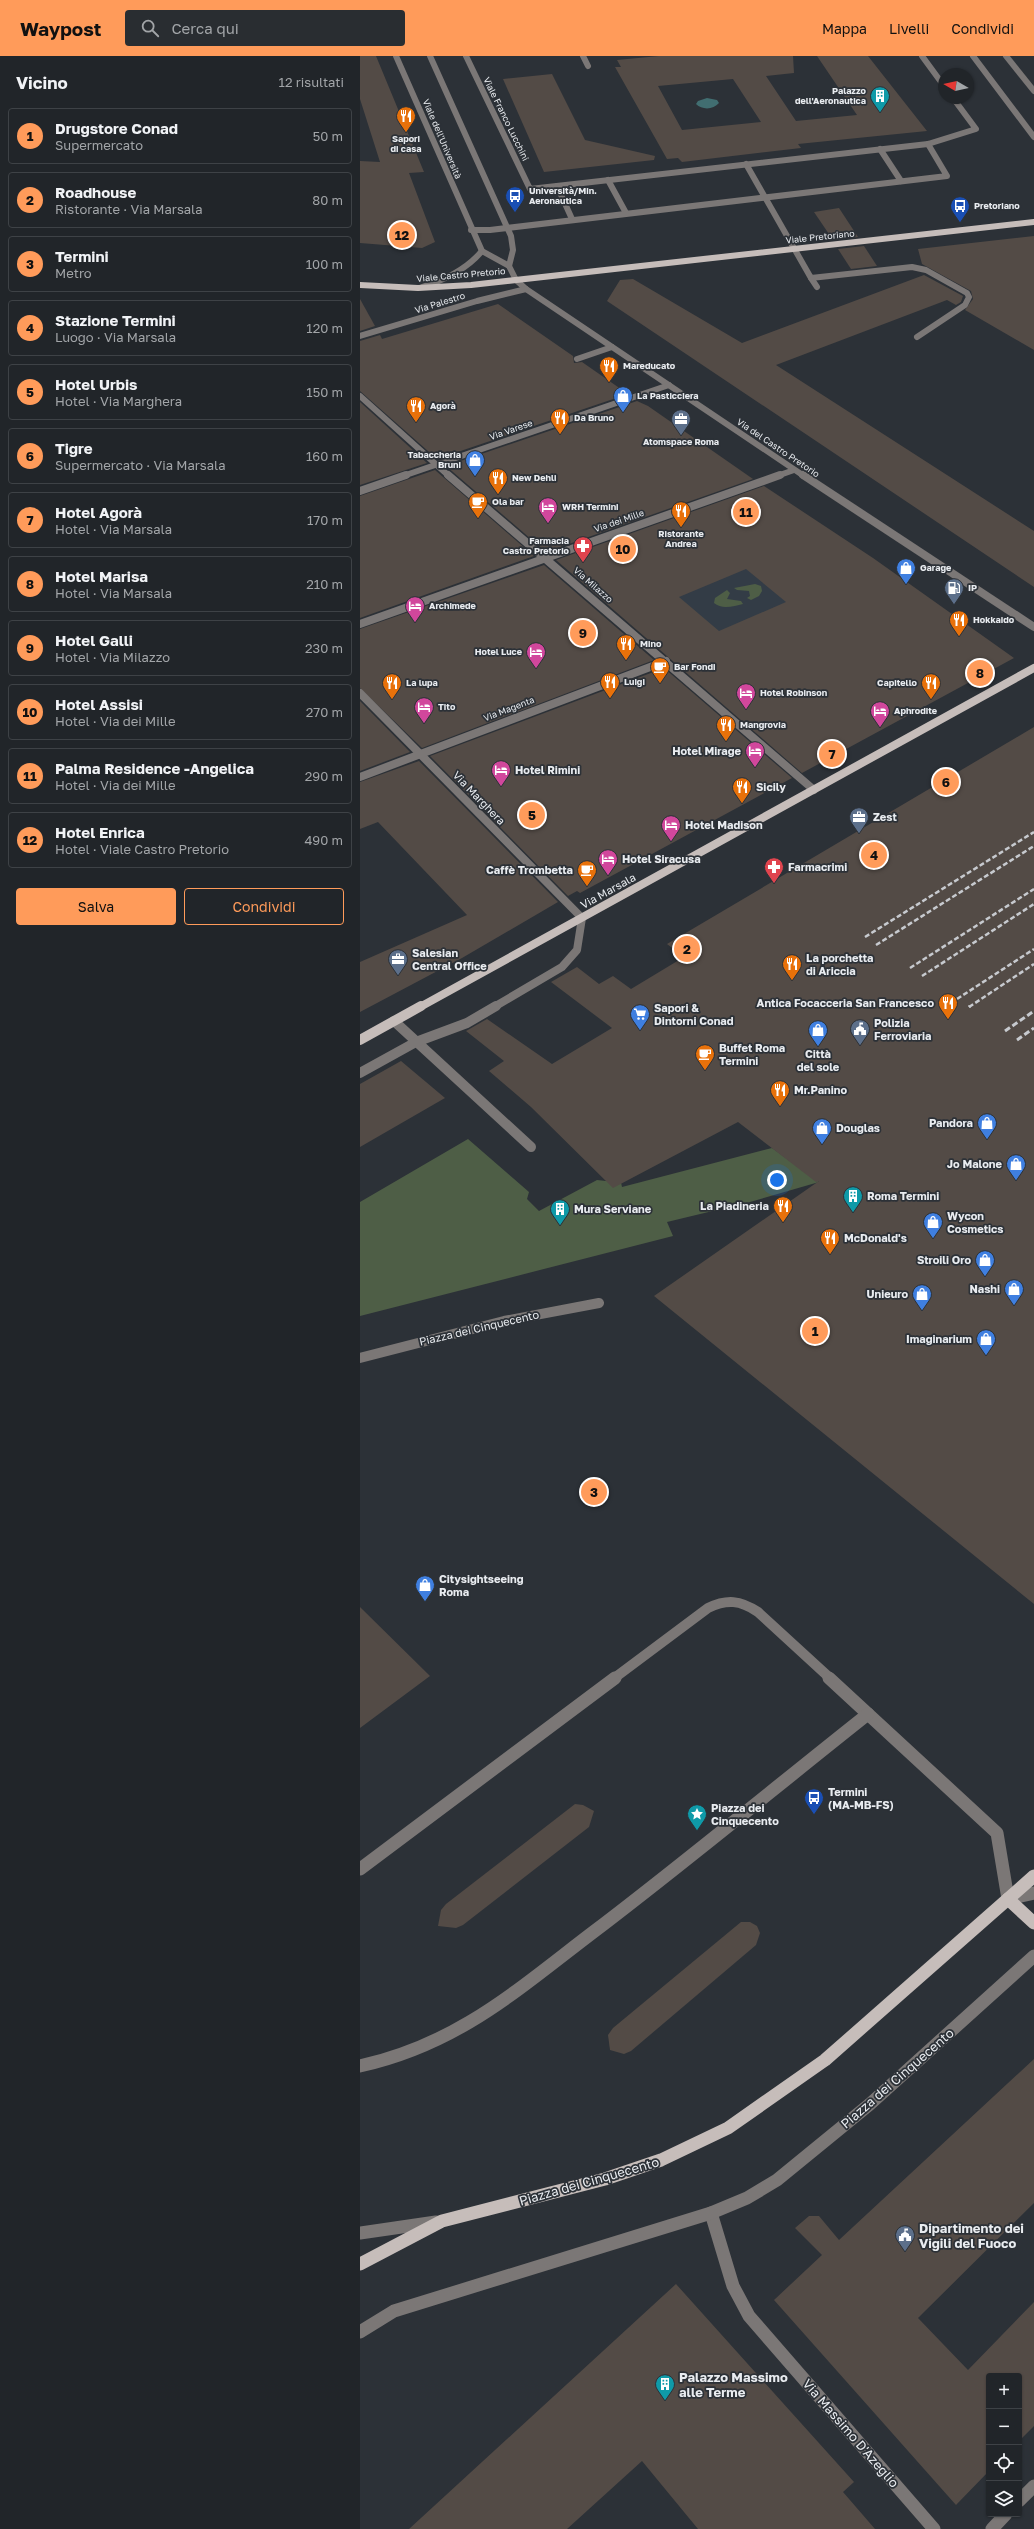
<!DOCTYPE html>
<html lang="it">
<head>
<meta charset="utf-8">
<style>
  :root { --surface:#212529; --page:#292d31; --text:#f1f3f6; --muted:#a2a5a8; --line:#3e4246; --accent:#ff9b5a }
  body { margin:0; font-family:"Golos Text",sans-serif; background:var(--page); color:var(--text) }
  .controls { position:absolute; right:12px; bottom:12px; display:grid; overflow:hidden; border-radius:4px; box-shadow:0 1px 3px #0004 }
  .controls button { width:36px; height:36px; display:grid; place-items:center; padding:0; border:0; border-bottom:1px solid var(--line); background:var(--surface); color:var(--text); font:20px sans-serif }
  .compass { position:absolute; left:578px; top:12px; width:36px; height:36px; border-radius:50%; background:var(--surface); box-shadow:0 1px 3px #0004; rotate:279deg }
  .you { position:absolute; left:417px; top:1124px; width:14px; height:14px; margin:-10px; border:3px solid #fff; border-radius:50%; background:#1a73e8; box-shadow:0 0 0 6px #1a73e833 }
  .badge { display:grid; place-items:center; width:26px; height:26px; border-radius:50%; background:var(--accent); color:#111; font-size:13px; font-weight:700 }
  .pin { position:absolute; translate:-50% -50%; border:2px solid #fff; box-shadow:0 1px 4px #0006 }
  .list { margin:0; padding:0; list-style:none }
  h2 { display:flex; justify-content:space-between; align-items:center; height:52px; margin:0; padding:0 16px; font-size:17px }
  h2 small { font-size:13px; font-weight:400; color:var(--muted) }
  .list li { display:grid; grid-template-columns:26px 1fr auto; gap:12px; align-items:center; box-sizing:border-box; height:56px; margin:0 8px 8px; padding:0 8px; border:1px solid var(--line); border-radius:4px }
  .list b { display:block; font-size:15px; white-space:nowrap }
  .list p { margin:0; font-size:13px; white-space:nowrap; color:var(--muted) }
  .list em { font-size:13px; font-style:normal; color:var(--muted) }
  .actions { display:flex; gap:8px; padding:12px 16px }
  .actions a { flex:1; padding:9px 0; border:1px solid var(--accent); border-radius:4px; text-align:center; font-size:14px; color:var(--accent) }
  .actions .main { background:var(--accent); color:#111 }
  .icon { flex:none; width:22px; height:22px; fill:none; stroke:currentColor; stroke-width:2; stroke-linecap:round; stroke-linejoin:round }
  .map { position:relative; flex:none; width:674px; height:2473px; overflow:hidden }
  header { display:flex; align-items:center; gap:24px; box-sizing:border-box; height:56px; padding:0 20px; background:var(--accent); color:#111 }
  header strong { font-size:19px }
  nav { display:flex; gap:22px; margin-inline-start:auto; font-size:14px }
  .search { width:280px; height:36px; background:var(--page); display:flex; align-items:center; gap:10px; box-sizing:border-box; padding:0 14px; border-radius:4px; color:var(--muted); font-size:15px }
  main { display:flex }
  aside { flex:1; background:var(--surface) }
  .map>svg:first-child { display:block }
  .built { fill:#333c46 }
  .green { fill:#4e5e46 }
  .water { fill:#416e71 }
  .building { fill:#534b46; fill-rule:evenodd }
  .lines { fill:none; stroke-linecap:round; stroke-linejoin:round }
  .minor-far3 { stroke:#7b7776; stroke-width:6 }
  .minor-far2 { stroke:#7b7776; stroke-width:8 }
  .minor-far1 { stroke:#7b7776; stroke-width:10 }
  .minor { stroke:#7b7776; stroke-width:13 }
  .major-far3 { stroke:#c6bdba; stroke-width:6 }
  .major-far2 { stroke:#c6bdba; stroke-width:8 }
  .major-far1 { stroke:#c6bdba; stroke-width:10 }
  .major { stroke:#c6bdba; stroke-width:13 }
  .rail-far1 { stroke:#c7cacf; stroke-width:2.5; stroke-dasharray:5 2.5; stroke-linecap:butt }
  .rail { stroke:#c7cacf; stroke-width:3; stroke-dasharray:6 3; stroke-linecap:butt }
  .labels { text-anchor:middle; stroke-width:3.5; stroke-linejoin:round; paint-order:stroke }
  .far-poi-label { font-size:9px; font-weight:bold; fill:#e9ecf0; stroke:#2c3137; text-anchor:start }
  .far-street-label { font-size:9px; fill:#e9ecf0; stroke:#2c3137 }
  .poi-label { font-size:11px; font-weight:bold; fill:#e9ecf0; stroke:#2c3137; text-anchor:start }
  .street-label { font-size:11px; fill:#e9ecf0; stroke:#2c3137 }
  .near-street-label { font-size:13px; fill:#e9ecf0; stroke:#2c3137 }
  .near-poi-label { font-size:13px; font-weight:bold; fill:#e9ecf0; stroke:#2c3137; text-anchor:start }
</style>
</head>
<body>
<header>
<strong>Waypost</strong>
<div class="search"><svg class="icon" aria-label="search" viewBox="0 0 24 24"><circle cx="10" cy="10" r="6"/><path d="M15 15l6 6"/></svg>Cerca qui</div>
<nav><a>Mappa</a><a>Livelli</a><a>Condividi</a></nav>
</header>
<main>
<aside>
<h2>Vicino<small>12 risultati</small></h2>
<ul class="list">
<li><span class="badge">1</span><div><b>Drugstore Conad</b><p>Supermercato</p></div><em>50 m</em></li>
<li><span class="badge">2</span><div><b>Roadhouse</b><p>Ristorante · Via Marsala</p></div><em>80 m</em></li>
<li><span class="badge">3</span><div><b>Termini</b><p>Metro</p></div><em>100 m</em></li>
<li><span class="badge">4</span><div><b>Stazione Termini</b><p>Luogo · Via Marsala</p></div><em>120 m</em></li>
<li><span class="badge">5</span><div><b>Hotel Urbis</b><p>Hotel · Via Marghera</p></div><em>150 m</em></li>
<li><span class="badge">6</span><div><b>Tigre</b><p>Supermercato · Via Marsala</p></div><em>160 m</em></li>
<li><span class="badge">7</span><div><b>Hotel Agorà</b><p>Hotel · Via Marsala</p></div><em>170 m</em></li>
<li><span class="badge">8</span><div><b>Hotel Marisa</b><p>Hotel · Via Marsala</p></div><em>210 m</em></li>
<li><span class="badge">9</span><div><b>Hotel Galli</b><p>Hotel · Via Milazzo</p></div><em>230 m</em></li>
<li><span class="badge">10</span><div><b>Hotel Assisi</b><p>Hotel · Via dei Mille</p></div><em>270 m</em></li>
<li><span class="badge">11</span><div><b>Palma Residence -Angelica</b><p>Hotel · Via dei Mille</p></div><em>290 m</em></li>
<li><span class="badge">12</span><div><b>Hotel Enrica</b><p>Hotel · Viale Castro Pretorio</p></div><em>490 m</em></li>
</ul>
<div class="actions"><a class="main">Salva</a><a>Condividi</a></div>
</aside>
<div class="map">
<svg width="674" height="2473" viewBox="0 0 674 2473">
  <rect width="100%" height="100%" fill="#2c3137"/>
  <!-- built -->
  <polygon class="built" points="364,498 530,515 377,590 275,536"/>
  <!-- green -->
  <g class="green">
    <polygon points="395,528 401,530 402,535 399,540 391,544 387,542 390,540 389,535 377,534 374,532"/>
    <path d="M367,534L370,537L367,543L381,545L383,548C374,550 362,554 354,547L355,542Z"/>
    <polygon points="108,1083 169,1136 167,1143 179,1155 237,1124 246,1125 260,1122 262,1131 412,1092 459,1126 390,1146 307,1166 313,1180 0,1260 0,1146"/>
  </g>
  <!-- water -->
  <path class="water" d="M347,42L357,44L359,47C353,54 342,54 336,48L338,45Z"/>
  <!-- building -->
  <g class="building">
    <polygon points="0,0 16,0 64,116 49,117 75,186 62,192 0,187 0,105 20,106 0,43"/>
    <path d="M299,0H433L434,17L406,20L436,65L497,59L457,0H508L567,75L438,88L441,92L322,106L318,102L307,103L255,11H261L257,4ZM373,23L401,66L322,74L298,30Z"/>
    <polygon points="192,18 225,84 295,100 294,104 184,116 143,23"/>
    <polygon points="479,152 498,181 473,184 454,156"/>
    <polygon points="674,180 674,294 605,254 613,243 611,235 562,208 558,193"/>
    <polygon points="504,190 517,210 491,213 478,193"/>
    <polygon points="564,219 603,240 601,246 596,249 587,244 416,309 674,475 674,531 247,245 260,224 273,223 382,287"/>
    <polygon points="0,243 15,270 0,275"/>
    <polygon points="138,248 213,300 214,307 222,306 268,338 77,403 0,335 0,285 20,279 22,283"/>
    <polygon points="277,345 288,350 393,423 186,496 86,410"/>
    <polygon points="0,346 67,407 0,429"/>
    <polygon points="75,414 174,500 0,562 0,440"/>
    <path d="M404,430L513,502L654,602L442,717L196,504ZM386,513L426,546L359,575L319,541Z"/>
    <polygon points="184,509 294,604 62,692 0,632 0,573"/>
    <polygon points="304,612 432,722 220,837 217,835 208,840 70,700"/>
    <polygon points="0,645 50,696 0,715"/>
    <polygon points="674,671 674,1548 294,1240 459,1125 456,1126 378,1066 253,1132 171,1051 129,1015 144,1005 106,975 127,963 192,1008 252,972 191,926 217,911 239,928 253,920 271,933 324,901 307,888"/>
    <polygon points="59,705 198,846 102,902 0,956 0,906 107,859 18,766 0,773 0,726"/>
    <polygon points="41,1005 85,1042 0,1091 0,1028"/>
    <polygon points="0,1551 70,1620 0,1672"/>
    <polygon points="215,1748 223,1749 234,1755 229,1771 103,1869 96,1872 78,1870 81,1854 86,1848"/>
    <polygon points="381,1866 390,1866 397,1870 400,1877 396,1889 271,1995 264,1998 250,1994 248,1979 253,1972"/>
    <polygon points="674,2003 674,2147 558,2262 608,2314 674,2246 674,2370 659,2385 659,2320 629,2320 629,2415 596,2449 414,2244 462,2199 435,2172 449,2160 459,2160 479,2184"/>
    <polygon points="316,2228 494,2426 483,2436 515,2473 338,2473 282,2405 207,2473 49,2473"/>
  </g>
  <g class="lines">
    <!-- minor-far3 -->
    <g class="minor-far3">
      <polyline points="36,0 122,195 149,210 156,224 166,233 444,420"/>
      <polyline points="70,0 151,180 153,194 149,210"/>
      <polyline points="106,0 170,133 568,88 616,73 593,42"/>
      <polyline points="223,0 228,10"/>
      <polyline points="562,0 584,30"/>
      <polyline points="613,0 674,81"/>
      <polyline points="646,0 674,35"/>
      <polyline points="520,93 541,125"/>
      <polyline points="386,108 451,222 552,211 566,214 607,237 609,241 605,249 557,281"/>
      <polyline points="248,124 266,157"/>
      <polyline points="197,130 212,163"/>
      <polyline points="111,174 130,174 587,120 568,88"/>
      <polyline points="451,222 457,231"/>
      <path d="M62,231C85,224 106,214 122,195"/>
      <polyline points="0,280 117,245 166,233"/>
      <polyline points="217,303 252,291"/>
      <polyline points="0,340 89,420"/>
      <polyline points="43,420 309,329"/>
      <polyline points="417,420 434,414"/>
    </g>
    <!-- minor-far2 -->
    <g class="minor-far2">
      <polyline points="88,419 454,734"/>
      <polyline points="443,419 674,571"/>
      <polyline points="0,435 46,419"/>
      <polyline points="0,568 420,419"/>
      <polyline points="0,637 222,862 217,894 202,911 134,951"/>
      <polyline points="0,721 306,605"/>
    </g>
    <!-- minor-far1 -->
    <g class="minor-far1">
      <polyline points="34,965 171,1091"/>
      <polyline points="0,1017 56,986 107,967 136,950"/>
      <polyline points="0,1302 144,1265 239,1247"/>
      <path d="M253,1623L348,1552C367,1543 380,1544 398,1556L471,1623"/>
    </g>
    <!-- minor -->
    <g class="minor">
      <polyline points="469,1622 637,1777 648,1843 674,1837"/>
      <polyline points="0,1813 255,1622"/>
      <path d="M0,2010C99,1988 158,1933 236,1874C328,1804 417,1730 508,1658"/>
      <polyline points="351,2157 373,2230 389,2260 574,2473"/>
      <polyline points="0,2177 76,2166"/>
      <polyline points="0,2276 34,2255 351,2157 387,2142 417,2124 510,2048 674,1900"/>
      <polyline points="659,2445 674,2430"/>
      <polyline points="632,2473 646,2458"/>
    </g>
    <!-- major-far3 -->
    <polyline class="major-far3" points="0,229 58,232 111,229 674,166"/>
    <!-- major-far2 -->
    <polyline class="major-far2" points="60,951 674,612"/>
    <!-- major-far1 -->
    <polyline class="major-far1" points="0,984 61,950"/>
    <!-- major -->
    <g class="major">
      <polyline points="648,1843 674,1867"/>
      <polyline points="0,2208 82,2165 245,2123 301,2104 368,2072 465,2004 674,1820"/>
    </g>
    <!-- rail-far1 -->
    <g class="rail-far1">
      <polyline points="505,881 674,776"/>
      <polyline points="516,889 674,790"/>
      <polyline points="550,912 674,833"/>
      <polyline points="562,920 674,848"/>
      <polyline points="597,943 674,893"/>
      <polyline points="609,951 674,908"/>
    </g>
    <!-- rail -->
    <g class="rail">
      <polyline points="609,951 610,950"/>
      <polyline points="645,975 674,955"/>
      <polyline points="657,984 674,972"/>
    </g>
  </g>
  <!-- icons -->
  <defs>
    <g id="building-pin" transform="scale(1)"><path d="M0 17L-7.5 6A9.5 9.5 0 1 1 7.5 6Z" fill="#0f9aa8" stroke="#2c3137"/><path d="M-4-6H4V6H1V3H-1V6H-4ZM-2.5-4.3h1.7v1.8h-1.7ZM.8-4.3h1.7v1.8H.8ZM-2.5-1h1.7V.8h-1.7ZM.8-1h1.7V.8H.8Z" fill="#fff"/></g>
    <g id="restaurant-pin" transform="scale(1)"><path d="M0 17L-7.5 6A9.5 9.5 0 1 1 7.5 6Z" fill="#e8710a" stroke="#2c3137"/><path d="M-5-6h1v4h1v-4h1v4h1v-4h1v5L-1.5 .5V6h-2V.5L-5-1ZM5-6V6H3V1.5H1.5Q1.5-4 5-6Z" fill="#fff"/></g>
    <g id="bus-pin" transform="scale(1)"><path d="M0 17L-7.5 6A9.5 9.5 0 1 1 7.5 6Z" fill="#1a4fb4" stroke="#2c3137"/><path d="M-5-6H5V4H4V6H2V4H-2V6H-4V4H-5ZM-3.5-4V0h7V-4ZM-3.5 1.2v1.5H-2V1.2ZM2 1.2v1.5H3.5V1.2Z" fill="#fff"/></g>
    <g id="shop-pin" transform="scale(1)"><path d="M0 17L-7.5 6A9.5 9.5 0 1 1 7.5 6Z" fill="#3f7fe0" stroke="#2c3137"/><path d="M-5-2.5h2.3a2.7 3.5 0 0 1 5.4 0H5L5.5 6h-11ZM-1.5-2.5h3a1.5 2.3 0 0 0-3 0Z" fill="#fff"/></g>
    <g id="office-pin" transform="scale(1)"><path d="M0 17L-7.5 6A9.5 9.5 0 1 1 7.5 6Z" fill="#5c6f8a" stroke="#2c3137"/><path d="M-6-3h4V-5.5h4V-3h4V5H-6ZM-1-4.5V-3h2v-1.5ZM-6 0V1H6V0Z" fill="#fff"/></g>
    <g id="cafe-pin" transform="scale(1)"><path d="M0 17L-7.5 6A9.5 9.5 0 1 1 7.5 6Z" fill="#e8710a" stroke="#2c3137"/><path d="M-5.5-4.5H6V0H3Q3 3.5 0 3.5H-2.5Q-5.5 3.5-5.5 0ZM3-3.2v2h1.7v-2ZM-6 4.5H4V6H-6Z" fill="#fff"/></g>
    <g id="hotel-pin" transform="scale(1)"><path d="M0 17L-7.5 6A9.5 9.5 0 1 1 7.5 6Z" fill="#d1479c" stroke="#2c3137"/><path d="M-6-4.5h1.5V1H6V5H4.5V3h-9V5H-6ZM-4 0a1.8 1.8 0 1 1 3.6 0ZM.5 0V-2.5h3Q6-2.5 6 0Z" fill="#fff"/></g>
    <g id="pharmacy-pin" transform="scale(1)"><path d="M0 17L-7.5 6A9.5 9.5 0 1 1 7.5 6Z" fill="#e0444e" stroke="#2c3137"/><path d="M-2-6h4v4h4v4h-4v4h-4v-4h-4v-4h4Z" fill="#fff"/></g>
    <g id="fuel-pin" transform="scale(1)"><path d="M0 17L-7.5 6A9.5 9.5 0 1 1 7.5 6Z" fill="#5c6f8a" stroke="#2c3137"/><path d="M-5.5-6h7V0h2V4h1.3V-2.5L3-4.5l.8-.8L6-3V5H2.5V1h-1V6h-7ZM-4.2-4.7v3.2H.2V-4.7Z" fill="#fff"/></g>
    <g id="supermarket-pin" transform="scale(1)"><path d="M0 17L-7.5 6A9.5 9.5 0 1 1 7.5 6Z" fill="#3f7fe0" stroke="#2c3137"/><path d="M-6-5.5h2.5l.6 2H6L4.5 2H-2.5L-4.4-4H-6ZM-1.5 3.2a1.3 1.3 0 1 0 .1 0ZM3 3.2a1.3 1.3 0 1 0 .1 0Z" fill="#fff"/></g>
    <g id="civic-pin" transform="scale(1)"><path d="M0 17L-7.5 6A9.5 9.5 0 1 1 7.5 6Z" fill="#5c6f8a" stroke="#2c3137"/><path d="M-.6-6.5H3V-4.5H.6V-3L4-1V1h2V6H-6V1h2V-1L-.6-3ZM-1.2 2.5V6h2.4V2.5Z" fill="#fff"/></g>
    <g id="sight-pin" transform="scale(1)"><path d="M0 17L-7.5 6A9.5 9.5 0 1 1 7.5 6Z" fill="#0f9aa8" stroke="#2c3137"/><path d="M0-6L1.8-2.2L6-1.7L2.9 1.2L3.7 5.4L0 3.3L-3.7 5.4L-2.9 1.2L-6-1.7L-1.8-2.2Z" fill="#fff"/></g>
  </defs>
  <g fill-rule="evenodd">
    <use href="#building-pin" x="520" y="40"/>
    <use href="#restaurant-pin" x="46" y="60"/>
    <use href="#bus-pin" x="155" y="140"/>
    <use href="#bus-pin" x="600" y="150"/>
    <use href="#restaurant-pin" x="249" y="310"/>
    <use href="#shop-pin" x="263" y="340"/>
    <use href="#restaurant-pin" x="56" y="350"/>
    <use href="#restaurant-pin" x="200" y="362"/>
    <use href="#office-pin" x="321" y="363"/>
    <use href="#shop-pin" x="115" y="404"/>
    <use href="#restaurant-pin" x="138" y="422"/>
    <use href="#cafe-pin" x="118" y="446"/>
    <use href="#hotel-pin" x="188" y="451"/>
    <use href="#restaurant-pin" x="321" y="455"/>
    <use href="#pharmacy-pin" x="223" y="490"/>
    <use href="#shop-pin" x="546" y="512"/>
    <use href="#fuel-pin" x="594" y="532"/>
    <use href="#hotel-pin" x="55" y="550"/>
    <use href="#restaurant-pin" x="599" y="564"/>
    <use href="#restaurant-pin" x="266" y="588"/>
    <use href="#hotel-pin" x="176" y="596"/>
    <use href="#cafe-pin" x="300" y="611"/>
    <use href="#restaurant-pin" x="250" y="626"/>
    <use href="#restaurant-pin" x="32" y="627"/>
    <use href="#restaurant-pin" x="571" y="627"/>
    <use href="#hotel-pin" x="386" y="637"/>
    <use href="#hotel-pin" x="64" y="651"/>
    <use href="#hotel-pin" x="520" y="655"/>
    <use href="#restaurant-pin" x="366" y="669"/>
    <use href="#hotel-pin" x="395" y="695"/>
    <use href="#hotel-pin" x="141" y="714"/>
    <use href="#restaurant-pin" x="382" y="731"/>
    <use href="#office-pin" x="499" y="761"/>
    <use href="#hotel-pin" x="311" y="769"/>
    <use href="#hotel-pin" x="248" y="803"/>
    <use href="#pharmacy-pin" x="414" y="811"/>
    <use href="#cafe-pin" x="227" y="814"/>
    <use href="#office-pin" x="38" y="903"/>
    <use href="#restaurant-pin" x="432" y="908"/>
    <use href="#restaurant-pin" x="588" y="947"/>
    <use href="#supermarket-pin" x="280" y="958"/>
    <use href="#civic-pin" x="500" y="973"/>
    <use href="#shop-pin" x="458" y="974"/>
    <use href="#cafe-pin" x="345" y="998"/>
    <use href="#restaurant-pin" x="420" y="1034"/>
    <use href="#shop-pin" x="627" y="1067"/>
    <use href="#shop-pin" x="462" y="1072"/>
    <use href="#shop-pin" x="656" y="1108"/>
    <use href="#building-pin" x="493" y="1140"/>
    <use href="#restaurant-pin" x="423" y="1150"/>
    <use href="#building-pin" x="200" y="1153"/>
    <use href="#shop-pin" x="573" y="1166"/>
    <use href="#restaurant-pin" x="470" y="1182"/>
    <use href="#shop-pin" x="625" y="1204"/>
    <use href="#shop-pin" x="654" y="1233"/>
    <use href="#shop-pin" x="562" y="1238"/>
    <use href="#shop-pin" x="626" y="1283"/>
    <use href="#shop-pin" x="65" y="1529"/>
    <use href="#bus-pin" x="454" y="1742"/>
    <use href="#sight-pin" x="337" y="1758"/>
    <use href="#civic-pin" x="545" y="2179"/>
    <use href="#building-pin" x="305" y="2328"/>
  </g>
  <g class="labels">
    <!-- far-poi labels -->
    <g class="far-poi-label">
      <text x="506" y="38" text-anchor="end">Palazzo<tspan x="506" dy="10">dell'Aeronautica</tspan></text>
      <text x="46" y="86" text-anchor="middle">Sapori<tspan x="46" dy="10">di casa</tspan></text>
      <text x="169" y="138">Università/Min.<tspan x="169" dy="10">Aeronautica</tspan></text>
      <text x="614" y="153">Pretoriano</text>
      <text x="263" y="313">Mareducato</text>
      <text x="277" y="343">La Pasticciera</text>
      <text x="70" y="353">Agorà</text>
      <text x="214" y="365">Da Bruno</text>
      <text x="321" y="389" text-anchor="middle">Atomspace Roma</text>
      <text x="101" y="402" text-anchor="end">Tabaccheria<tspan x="101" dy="10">Bruni</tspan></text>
      <text x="152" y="425">New Dehli</text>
      <text x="132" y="449">Ola bar</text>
      <text x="202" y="454">WRH Termini</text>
      <text x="321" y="481" text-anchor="middle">Ristorante<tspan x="321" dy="10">Andrea</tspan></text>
      <text x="209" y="488" text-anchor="end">Farmacia<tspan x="209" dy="10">Castro Pretorio</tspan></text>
      <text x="560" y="515">Garage</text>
      <text x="608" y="535">IP</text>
      <text x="69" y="553">Archimede</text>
      <text x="613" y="567">Hokkaido</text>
      <text x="280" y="591">Mino</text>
      <text x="162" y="599" text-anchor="end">Hotel Luce</text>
      <text x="314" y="614">Bar Fondi</text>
      <text x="264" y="629">Luigi</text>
      <text x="46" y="630">La lupa</text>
      <text x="557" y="630" text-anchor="end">Capitello</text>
      <text x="400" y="640">Hotel Robinson</text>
      <text x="78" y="654">Tito</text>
      <text x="534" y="658">Aphrodite</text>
      <text x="380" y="672">Mangrovia</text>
    </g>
    <!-- far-street labels -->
    <g class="far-street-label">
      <text transform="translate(146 63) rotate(64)" y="3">Viale Franco Lucchini</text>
      <text transform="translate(82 83) rotate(67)" y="3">Viale dell'Università</text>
      <text transform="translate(460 181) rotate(-6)" y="3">Viale Pretoriano</text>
      <text transform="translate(101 219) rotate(-5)" y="3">Viale Castro Pretorio</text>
      <text transform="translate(80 247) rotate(-17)" y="3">Via Palestro</text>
      <text transform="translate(151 374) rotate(-19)" y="3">Via Varese</text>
      <text transform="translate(418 392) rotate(34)" y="3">Via del Castro Pretorio</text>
      <text transform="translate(259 465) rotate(-19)" y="3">Via dei Mille</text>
      <text transform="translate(233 529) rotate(41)" y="3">Via Milazzo</text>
      <text transform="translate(149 653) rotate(-21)" y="3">Via Magenta</text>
    </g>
    <!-- poi labels -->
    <g class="poi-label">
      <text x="381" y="699" text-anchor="end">Hotel Mirage</text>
      <text x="155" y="718">Hotel Rimini</text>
      <text x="396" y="735">Sicily</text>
      <text x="513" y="765">Zest</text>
      <text x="325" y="773">Hotel Madison</text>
      <text x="262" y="807">Hotel Siracusa</text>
      <text x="428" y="815">Farmacrimi</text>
      <text x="213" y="818" text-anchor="end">Caffè Trombetta</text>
      <text x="52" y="901">Salesian<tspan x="52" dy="13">Central Office</tspan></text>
      <text x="446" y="906">La porchetta<tspan x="446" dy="13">di Ariccia</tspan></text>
      <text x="574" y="951" text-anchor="end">Antica Focacceria San Francesco</text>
      <text x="294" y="956">Sapori &amp;<tspan x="294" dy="13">Dintorni Conad</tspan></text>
      <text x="514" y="971">Polizia<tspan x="514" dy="13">Ferroviaria</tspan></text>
      <text x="359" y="996">Buffet Roma<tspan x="359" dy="13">Termini</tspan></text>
      <text x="458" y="1002" text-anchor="middle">Città<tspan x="458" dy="13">del sole</tspan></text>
      <text x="434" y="1038">Mr.Panino</text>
      <text x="613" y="1071" text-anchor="end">Pandora</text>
      <text x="476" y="1076">Douglas</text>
      <text x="642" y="1112" text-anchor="end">Jo Malone</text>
      <text x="507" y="1144">Roma Termini</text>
      <text x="409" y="1154" text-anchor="end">La Piadineria</text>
      <text x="214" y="1157">Mura Serviane</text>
      <text x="587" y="1164">Wycon<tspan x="587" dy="13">Cosmetics</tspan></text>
      <text x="484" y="1186">McDonald's</text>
      <text x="611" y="1208" text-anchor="end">Stroili Oro</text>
      <text x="640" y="1237" text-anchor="end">Nashi</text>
      <text x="548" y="1242" text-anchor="end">Unieuro</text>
      <text x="612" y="1287" text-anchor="end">Imaginarium</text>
      <text x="79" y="1527">Citysightseeing<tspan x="79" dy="13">Roma</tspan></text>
      <text x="468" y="1740">Termini<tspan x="468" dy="13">(MA-MB-FS)</tspan></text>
      <text x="351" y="1756">Piazza dei<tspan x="351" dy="13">Cinquecento</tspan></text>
    </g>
    <!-- street labels -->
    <g class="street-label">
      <text transform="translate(119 742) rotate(46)" y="4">Via Marghera</text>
      <text transform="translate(248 835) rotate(-29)" y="4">Via Marsala</text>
      <text transform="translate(119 1272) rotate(-13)" y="4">Piazza dei Cinquecento</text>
    </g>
    <!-- near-street labels -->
    <g class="near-street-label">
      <text transform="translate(537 2022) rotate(-41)" y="5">Piazza dei Cinquecento</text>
      <text transform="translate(229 2125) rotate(-16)" y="5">Piazza dei Cinquecento</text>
      <text transform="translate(491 2377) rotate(49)" y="5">Via Massimo D'Azeglio</text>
    </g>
    <!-- near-poi labels -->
    <g class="near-poi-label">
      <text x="559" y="2177">Dipartimento dei<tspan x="559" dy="15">Vigili del Fuoco</tspan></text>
      <text x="319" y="2326">Palazzo Massimo<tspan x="319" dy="15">alle Terme</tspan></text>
    </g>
  </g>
</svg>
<div class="controls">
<button>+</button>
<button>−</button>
<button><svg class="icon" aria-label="locate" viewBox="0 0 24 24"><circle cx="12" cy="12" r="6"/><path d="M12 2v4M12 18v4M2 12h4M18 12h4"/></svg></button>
<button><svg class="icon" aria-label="layers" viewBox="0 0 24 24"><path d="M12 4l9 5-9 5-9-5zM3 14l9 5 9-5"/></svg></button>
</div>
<svg class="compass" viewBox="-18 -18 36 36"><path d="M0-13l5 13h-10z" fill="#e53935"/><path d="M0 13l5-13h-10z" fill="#a2a5a8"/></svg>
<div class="you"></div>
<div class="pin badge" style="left:455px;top:1275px">1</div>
<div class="pin badge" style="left:327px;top:893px">2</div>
<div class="pin badge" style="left:234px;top:1436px">3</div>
<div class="pin badge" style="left:514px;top:799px">4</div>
<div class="pin badge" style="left:172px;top:759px">5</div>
<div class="pin badge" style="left:586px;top:726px">6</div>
<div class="pin badge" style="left:472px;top:698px">7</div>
<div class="pin badge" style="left:620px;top:617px">8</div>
<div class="pin badge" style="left:223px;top:577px">9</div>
<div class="pin badge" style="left:263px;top:493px">10</div>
<div class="pin badge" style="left:386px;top:456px">11</div>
<div class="pin badge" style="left:42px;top:179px">12</div>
</div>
</main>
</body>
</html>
